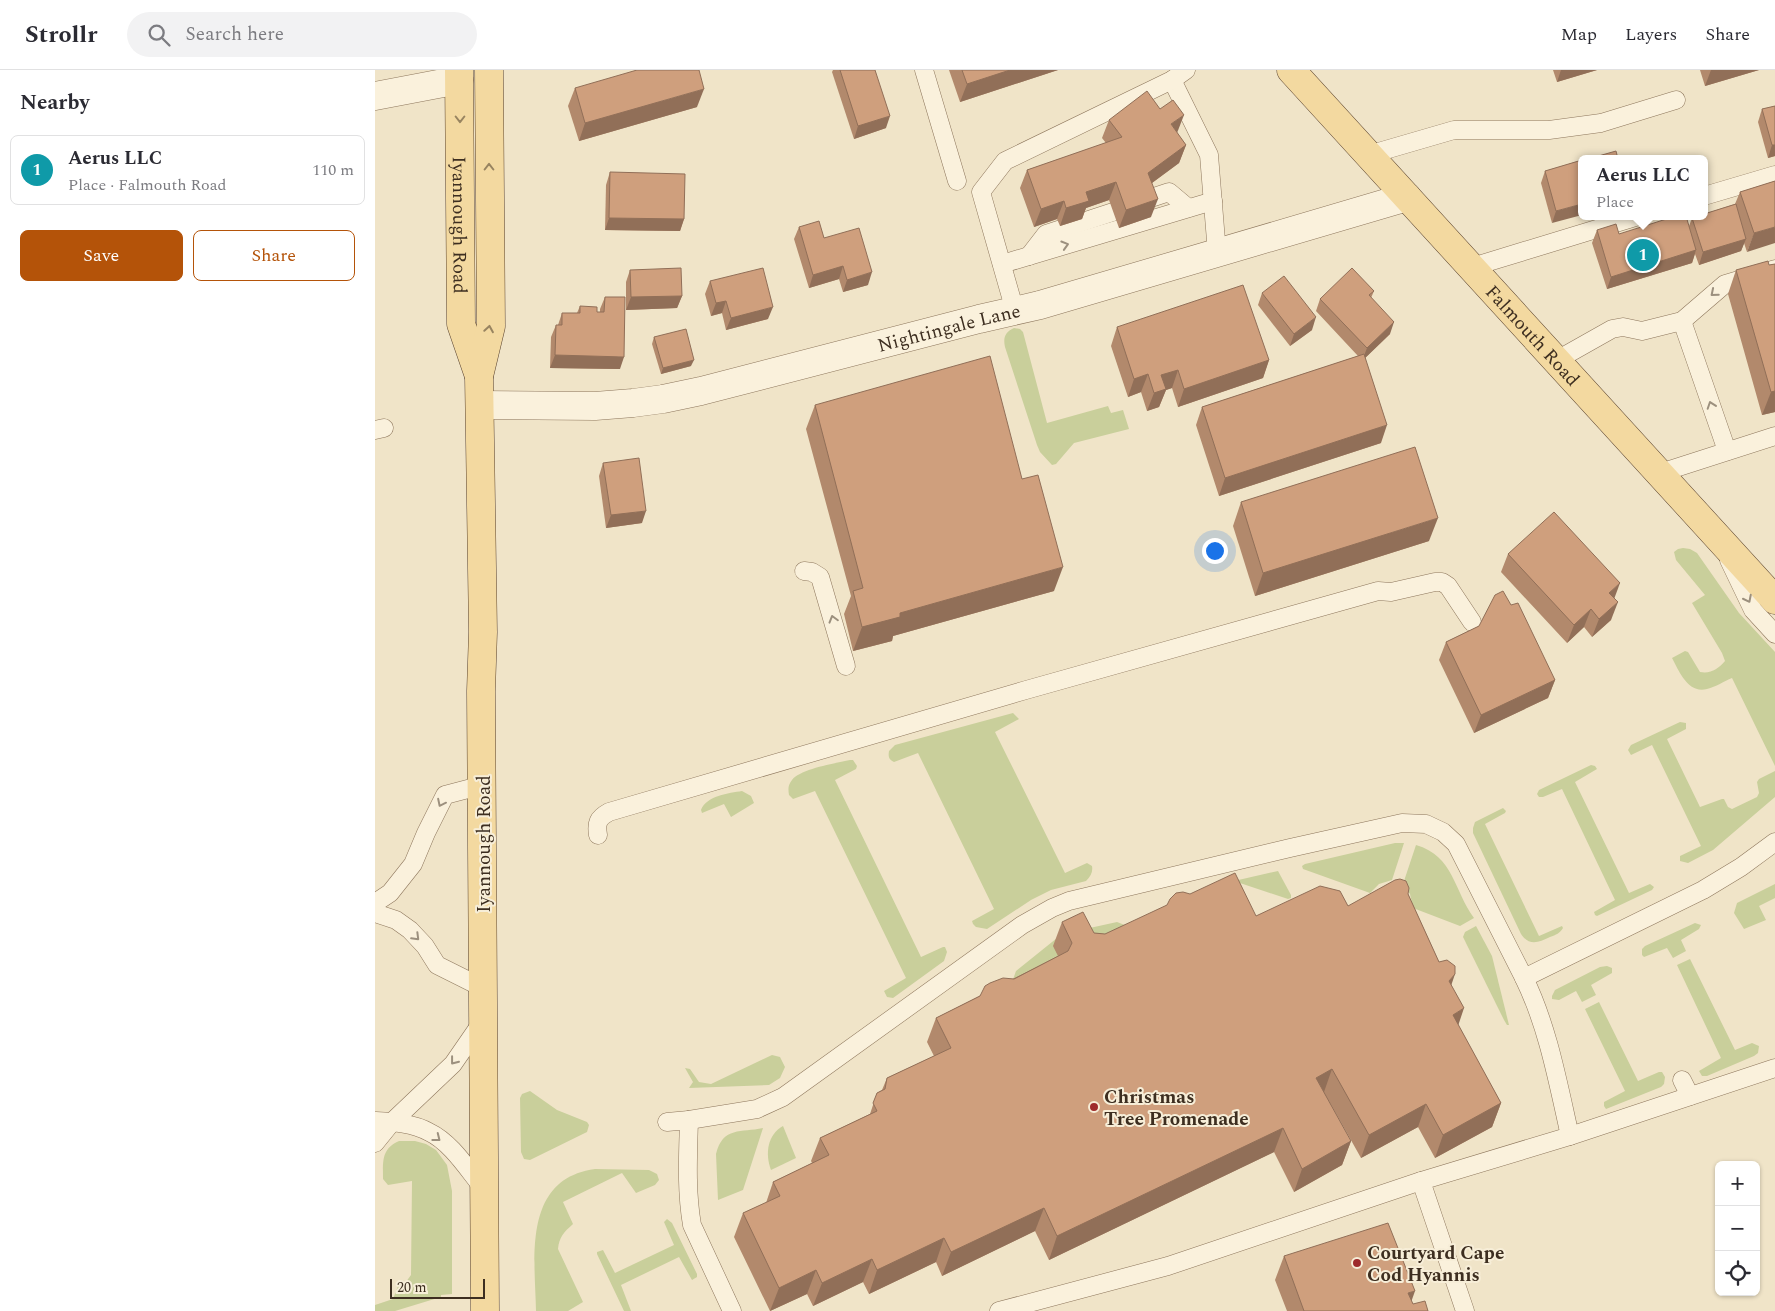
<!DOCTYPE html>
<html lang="en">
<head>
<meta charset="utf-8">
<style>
  :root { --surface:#fff; --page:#f2f2f3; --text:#2b2b33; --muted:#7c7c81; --line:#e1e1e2; --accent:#b45309 }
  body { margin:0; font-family:Spectral,serif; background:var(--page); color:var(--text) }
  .controls { position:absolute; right:15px; bottom:15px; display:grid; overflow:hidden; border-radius:8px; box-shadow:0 1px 4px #0004 }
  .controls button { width:45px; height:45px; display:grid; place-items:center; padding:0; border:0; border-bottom:1px solid var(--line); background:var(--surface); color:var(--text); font:25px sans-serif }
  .scale { position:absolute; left:15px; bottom:12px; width:95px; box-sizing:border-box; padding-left:5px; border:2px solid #3d2e20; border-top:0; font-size:14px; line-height:18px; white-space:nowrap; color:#3d2e20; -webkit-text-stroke:4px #f7eed8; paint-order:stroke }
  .you { position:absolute; left:839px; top:480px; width:18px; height:18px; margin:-12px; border:4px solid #fff; border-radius:50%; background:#1a73e8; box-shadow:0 0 0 8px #1a73e833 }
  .badge { display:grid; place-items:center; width:32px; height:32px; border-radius:50%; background:var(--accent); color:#fff; font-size:16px; font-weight:700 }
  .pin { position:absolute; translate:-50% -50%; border:2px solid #fff; box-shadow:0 1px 5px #0006 }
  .popup { position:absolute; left:1203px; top:85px; width:130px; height:65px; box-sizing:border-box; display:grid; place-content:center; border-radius:8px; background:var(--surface); filter:drop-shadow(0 1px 4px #0005); font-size:16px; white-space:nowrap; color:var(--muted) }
  .popup b { font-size:19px; color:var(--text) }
  .popup::after { content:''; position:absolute; left:50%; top:100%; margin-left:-10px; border:10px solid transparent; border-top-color:var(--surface) }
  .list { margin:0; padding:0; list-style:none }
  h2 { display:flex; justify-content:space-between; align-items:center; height:65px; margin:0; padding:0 20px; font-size:21px }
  h2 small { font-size:16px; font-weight:400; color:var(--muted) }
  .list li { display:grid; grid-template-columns:32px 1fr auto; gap:15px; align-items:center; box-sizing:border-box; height:70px; margin:0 10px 10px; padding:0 10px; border:1px solid var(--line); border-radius:8px }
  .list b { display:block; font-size:19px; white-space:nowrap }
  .list p { margin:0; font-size:16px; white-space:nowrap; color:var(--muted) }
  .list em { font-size:16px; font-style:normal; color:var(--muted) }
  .actions { display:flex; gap:10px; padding:15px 20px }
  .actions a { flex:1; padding:11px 0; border:1px solid var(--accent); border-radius:8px; text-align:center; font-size:18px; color:var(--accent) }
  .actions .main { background:var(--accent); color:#fff }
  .icon { flex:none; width:28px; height:28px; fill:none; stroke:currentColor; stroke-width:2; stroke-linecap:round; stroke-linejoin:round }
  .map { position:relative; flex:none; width:1400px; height:1241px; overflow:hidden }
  header { display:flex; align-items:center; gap:30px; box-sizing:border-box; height:70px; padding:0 25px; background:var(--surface); border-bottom:1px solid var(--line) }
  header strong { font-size:24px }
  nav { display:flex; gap:28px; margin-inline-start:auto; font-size:18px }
  .search { width:350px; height:45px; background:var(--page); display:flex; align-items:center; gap:12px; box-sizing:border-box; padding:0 18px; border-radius:28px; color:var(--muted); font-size:19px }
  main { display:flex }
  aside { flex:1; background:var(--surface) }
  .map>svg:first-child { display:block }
  .green { fill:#c9cf9b }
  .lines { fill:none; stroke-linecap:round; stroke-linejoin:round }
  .lane-casing { stroke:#8d765c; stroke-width:19 }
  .street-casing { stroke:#8d765c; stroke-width:29 }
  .primary-casing { stroke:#5b4430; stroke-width:29 }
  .lane { stroke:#faf1dc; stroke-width:18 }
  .street { stroke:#faf1dc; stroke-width:28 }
  .primary { stroke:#f3d9a0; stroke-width:28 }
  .wall { fill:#b2896c }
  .shaded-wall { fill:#916f58 }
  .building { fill:#cf9f7d; stroke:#916f58 }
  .oneway { stroke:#988460 }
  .oneway2 { stroke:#9c907e }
  .poi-dot { fill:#9e2a2b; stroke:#f7eed8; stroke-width:2 }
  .labels { text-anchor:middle; stroke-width:4; stroke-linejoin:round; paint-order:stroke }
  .street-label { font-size:19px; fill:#3d2e20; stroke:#f7eed8 }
  .poi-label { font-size:19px; font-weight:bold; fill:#3d2e20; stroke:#f7eed8; text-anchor:start }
</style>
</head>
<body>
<header>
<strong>Strollr</strong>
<div class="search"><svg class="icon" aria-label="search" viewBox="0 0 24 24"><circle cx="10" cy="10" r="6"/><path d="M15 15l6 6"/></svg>Search here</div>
<nav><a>Map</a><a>Layers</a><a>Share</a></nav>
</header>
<main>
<aside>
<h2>Nearby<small></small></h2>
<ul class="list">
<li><span class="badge" style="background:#0f9aa8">1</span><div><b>Aerus LLC</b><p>Place · Falmouth Road</p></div><em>110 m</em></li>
</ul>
<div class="actions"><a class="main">Save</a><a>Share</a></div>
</aside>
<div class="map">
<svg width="1400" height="1241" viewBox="0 0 1400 1241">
  <rect width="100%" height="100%" fill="#f0e4c8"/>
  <!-- green -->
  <g class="green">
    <path d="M639,258L645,259L648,262L672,353L733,336L736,343L748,340L754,359L699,373L681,394L677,395L665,382L662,375L630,277C628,268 630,262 639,258Z"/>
    <path d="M1308,478L1315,479L1322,483L1364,543L1400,582V696L1357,608C1349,611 1341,617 1332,619C1313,624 1304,601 1297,588L1310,581L1313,582L1325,602C1336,604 1343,599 1350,591L1347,583L1317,533L1330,525L1301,490L1299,482L1303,479Z"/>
    <path d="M638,643L644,649L620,662L690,803L712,793L717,796C718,802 716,806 711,811L676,820L656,830L612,859L601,857L598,854L597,851L619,839L543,683L519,692C514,690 513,687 514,681L520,675Z"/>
    <polygon points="1305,652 1311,653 1311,659 1292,669 1325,737 1347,729 1349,729 1353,737 1357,739 1382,727 1384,723 1382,712 1384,709 1400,701 1400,727 1338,780 1313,793 1305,791 1305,786 1326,776 1277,675 1256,685 1253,680 1256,675"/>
    <path d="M475,690H478L482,696L481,699L460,710L546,887L568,877H570L572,882L569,891L518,928L512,927L509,921L531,908L440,721L418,729L414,725C413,719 413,715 417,710C425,699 461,693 475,690Z"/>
    <polygon points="1216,695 1220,696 1222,699 1200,712 1254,823 1275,814 1279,817 1277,820 1222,846 1220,845 1219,842 1240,830 1187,719 1168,727 1164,727 1162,724 1164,720"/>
    <path d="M367,721L376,726L379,733L356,747L349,734L327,743L326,740C331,726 354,723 367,721Z"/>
    <path d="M1128,738L1131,741L1130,743L1110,754L1164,866L1187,856L1188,858C1185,863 1181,865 1175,867C1163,873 1154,876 1146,864L1098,763V758L1100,752Z"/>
    <polygon points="1020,773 1029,773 1017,810 1004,814 995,823 928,799 927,796 930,794"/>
    <path d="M1041,775C1079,786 1079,821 1099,848L1085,856L1038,838L1035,824L1028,814Z"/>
    <polygon points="903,801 916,825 916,828 913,829 859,811"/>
    <polygon points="1400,814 1400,828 1384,836 1391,850 1369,859 1359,843 1362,833"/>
    <polygon points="742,852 773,864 689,896 630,932 641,901 682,868 701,861"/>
    <polygon points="1320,853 1326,855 1324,859 1306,870 1311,881 1298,888 1292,878 1269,887 1267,885 1267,879 1270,876"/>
    <polygon points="1101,856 1117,886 1134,955 1132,955 1129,950 1088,867 1090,862"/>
    <polygon points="1315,889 1360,980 1377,973 1384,976 1383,983 1379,986 1332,1006 1327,1006 1324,1001 1346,988 1302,895"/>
    <polygon points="1232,896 1237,898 1237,903 1216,915 1221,925 1207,932 1201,921 1184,930 1177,929 1177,926 1180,920 1225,897"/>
    <polygon points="1224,932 1263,1011 1284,1002 1287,1002 1290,1007 1289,1014 1286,1017 1231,1039 1229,1036 1229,1032 1250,1021 1210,939"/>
    <polygon points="397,985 405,987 410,997 405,1008 394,1015 314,1018 318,1012 310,998 315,999 324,1012 336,1014"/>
    <polygon points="155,1021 182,1040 212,1052 214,1055 212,1062 155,1090 149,1089 146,1082 145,1028 147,1024"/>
    <path d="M408,1056L421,1088L396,1100C390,1084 392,1065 408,1056Z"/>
    <path d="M388,1058L368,1120L343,1130L341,1084C348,1056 366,1063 388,1058Z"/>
    <path d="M24,1071H40L51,1074L61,1080L72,1095L77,1121V1224L66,1225V1227L20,1241H0V1235L18,1229L23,1216H28L36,1205L37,1111L13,1115L8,1109C8,1092 6,1079 24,1071Z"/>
    <path d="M220,1099L274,1100L282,1104L284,1110L280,1115L261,1123L247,1103L188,1132L198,1154C189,1162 184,1167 183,1179L208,1232L193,1241H161C160,1189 147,1109 220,1099Z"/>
    <polygon points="292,1149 297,1153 322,1204 322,1207 317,1210 304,1187 246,1215 256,1241 249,1241 222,1184 222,1182 228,1180 240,1203 299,1175 289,1152"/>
  </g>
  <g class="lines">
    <!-- lane casing -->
    <g class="lane-casing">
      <g id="lane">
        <polyline points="549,0 582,111"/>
        <polyline points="797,10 834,85 842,183"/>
        <polyline points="993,85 1079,60 1174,60 1226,53 1301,30"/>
        <polyline points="1329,126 1400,105"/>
        <polyline points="770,130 794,122 813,138"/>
        <polyline points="654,186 671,164 738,142"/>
        <polyline points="627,194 838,131"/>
        <polyline points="1097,197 1264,146"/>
        <polyline points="640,241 606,122 630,91 797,10 811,0"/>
        <polyline points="1307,251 1352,381"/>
        <polyline points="1182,290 1237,259 1248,257 1267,261 1307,251 1350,214 1400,199"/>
        <polyline points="0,360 9,358"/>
        <polyline points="1285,403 1400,366"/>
        <polyline points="1354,490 1378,540 1400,564"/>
        <polyline points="429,501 437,502 445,507 471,596"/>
        <path d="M223,765C221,753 223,748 234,742L651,620L1003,521L1016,522L1060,512H1067L1073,516L1097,552"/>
        <polyline points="0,833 15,823 38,794 51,763 70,725 108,715"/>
        <polyline points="0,843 21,850 35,860 50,876 62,895 108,918"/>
        <path d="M1149,908C1173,957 1183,1013 1195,1066"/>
        <polyline points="1307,1010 1315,1026"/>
        <polyline points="314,1050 382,1039 408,1027 647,855 677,838 694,831 915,778 1027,753 1051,754 1068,762 1081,774 1149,908 1328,820 1366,797 1400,772"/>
        <path d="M0,1051C18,1052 38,1053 54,1062C77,1073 93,1100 109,1119"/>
        <path d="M292,1052L314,1050C313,1085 311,1120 317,1155L357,1241"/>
        <polyline points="0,1073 17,1052 78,994 107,952"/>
        <polyline points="624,1241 793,1196 1046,1111"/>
        <polyline points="1090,1241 1046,1111 1195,1066 1400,998"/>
      </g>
    </g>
    <!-- street casing -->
    <g class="street-casing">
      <g id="street">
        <polyline points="0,26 84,10"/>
        <path id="s1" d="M105,335L220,336L258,333L288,329L326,321L604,249L665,235L1032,127"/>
      </g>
    </g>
    <!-- primary casing -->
    <g class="primary-casing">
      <g id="primary">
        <path id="s2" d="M84,0L86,254L104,306"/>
        <path id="s3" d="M916,0L1400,530"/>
        <polyline points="110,1241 106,621 108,562 104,306 116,256 114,0"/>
      </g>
    </g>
    <!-- lane -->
    <use href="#lane" class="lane"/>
    <!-- street -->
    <use href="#street" class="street"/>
    <!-- primary -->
    <use href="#primary" class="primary"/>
  </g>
  <!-- wall -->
  <g class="wall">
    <polygon points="458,0 500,0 511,58 479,69 457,2"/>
    <polygon points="574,0 683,0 585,32"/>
    <polygon points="1178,0 1222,0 1182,12"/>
    <polygon points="1325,0 1384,0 1330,16"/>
    <polygon points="200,18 322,37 204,71 193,36"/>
    <polygon points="1400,36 1400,86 1393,88 1383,52 1387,39"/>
    <polygon points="734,50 802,63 811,75 804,93 777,113 776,147 744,158 734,130 711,138 707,149 685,156 682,149 659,157 645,118 652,100 731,73 727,68"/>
    <polygon points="1207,90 1177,153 1166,113 1170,101"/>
    <polygon points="235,102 309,149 305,161 230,160 231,115"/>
    <polygon points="1400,111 1372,182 1369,173 1366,181 1324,195 1320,184 1317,193 1232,219 1217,173 1222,160 1244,164 1314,156 1317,148 1360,134 1365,122"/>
    <polygon points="424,157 449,168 493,215 468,222 464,209 434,218 419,169"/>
    <polygon points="1400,194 1400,342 1387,345 1353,224 1361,200 1394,195"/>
    <polygon points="255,200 307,226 302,238 251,240 251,212"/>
    <polygon points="335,211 393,249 351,260 347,243 336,246 330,224"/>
    <polygon points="999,221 996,228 1015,264 990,288 1006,373 844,426 821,355 827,337 983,286 941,241 945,229"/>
    <polygon points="887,223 937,260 915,276 883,235"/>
    <polygon points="230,227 245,299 175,298 176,267 181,255 183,255 187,243 202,243 205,236 222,242 225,242 225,239"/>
    <polygon points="742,257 894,290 888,308 803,337 797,318 791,320 784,337 772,341 766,322 753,327 736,276"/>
    <polygon points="279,267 316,296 286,304 277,274"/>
    <polygon points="440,335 647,409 679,521 518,566 517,571 478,581 469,544 476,526 431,359"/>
    <polygon points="228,393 267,453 231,458 224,406"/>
    <polygon points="866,432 1054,471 880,526 858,456"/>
    <polygon points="1133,484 1239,528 1236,550 1217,567 1209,557 1192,573 1126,502"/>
    <polygon points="1104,556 1180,610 1173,628 1099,663 1064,590 1071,572"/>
    <polygon points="1033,824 1064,892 1076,915 1083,955 1126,1033 1117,1057 1060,1088 1043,1057 986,1088 949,1022 976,1071 967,1095 919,1122 899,1082 674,1190 660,1161 567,1206 561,1192 494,1224 488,1212 438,1236 432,1224 395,1241 359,1167 368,1143 391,1133 398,1112 437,1093 436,1091 445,1068 495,1044 502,1023 507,1020 512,1008 559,986 552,972 561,948 683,886 678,876 687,852 719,863 730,864 973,836"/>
    <polygon points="909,1186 1036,1231 1038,1234 1053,1241 912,1241 900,1210"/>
  </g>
  <!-- shaded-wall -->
  <g class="shaded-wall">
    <polygon points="635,0 683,0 585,32 592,14"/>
    <polygon points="1186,0 1222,0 1182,12"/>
    <polygon points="1336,0 1384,0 1330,16"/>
    <polygon points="329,19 322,37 204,71 210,53"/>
    <polygon points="809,45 802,63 796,54"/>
    <polygon points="515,46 511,58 479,69 483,56"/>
    <polygon points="811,75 804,93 766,121 773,103"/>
    <polygon points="1397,75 1400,75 1400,86 1393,88"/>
    <polygon points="741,112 734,130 711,138 707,149 685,156 691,138 711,122"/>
    <polygon points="783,129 776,147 744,158 751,140"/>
    <polygon points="689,131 682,149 659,157 666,139"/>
    <polygon points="1207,134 1207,145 1177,153 1181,141"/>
    <polygon points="234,148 309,149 305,161 230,160"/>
    <polygon points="1400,157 1400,173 1372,182 1379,163"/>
    <polygon points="1371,169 1366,181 1324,195 1328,182"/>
    <polygon points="1321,180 1317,193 1232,219 1236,207"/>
    <polygon points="468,196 464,209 434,218 438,205"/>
    <polygon points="497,202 493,215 468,222 472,210"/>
    <polygon points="307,226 302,238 251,240 256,227"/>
    <polygon points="351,231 347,243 336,246 341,233"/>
    <polygon points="398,237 393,249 351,260 356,248"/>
    <polygon points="941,247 937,260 915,276 919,264"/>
    <polygon points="1019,252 1015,264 987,291 992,278"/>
    <polygon points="180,285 249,287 245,299 175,298"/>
    <polygon points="319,290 316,296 286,304 288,298"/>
    <polygon points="894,290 888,308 803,337 809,319"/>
    <polygon points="803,300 797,318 791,320 784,337 772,341 786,305"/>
    <polygon points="773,304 766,322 753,327 759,309"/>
    <polygon points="1400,321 1400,342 1387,345 1396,322"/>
    <polygon points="1012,355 1006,373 844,426 850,408"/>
    <polygon points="271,441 267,453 231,458 236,445"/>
    <polygon points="1063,448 1054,471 880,526 888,503"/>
    <polygon points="688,497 679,521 518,566 517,571 478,581 487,557 525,543"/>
    <polygon points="1245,513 1238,532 1234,523"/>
    <polygon points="1243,532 1236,550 1217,567 1224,549"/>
    <polygon points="1216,539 1209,557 1192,573 1199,555"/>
    <polygon points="1180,610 1173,628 1099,663 1106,645"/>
    <polygon points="1080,904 1072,928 1074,911"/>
    <polygon points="1089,938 1081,962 1078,945"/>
    <polygon points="957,999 949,1022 941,1008"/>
    <polygon points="1126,1033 1117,1057 1060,1088 1068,1065"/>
    <polygon points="1051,1034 1043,1057 986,1088 994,1065"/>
    <polygon points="908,1058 899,1082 674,1190 682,1166"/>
    <polygon points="976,1071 967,1095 919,1122 927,1099"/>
    <polygon points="669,1138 660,1161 567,1206 576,1182"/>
    <polygon points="569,1168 561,1192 494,1224 502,1200"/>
    <polygon points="497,1189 488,1212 438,1236 447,1213"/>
    <polygon points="441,1200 432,1224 395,1241 404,1218"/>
    <polygon points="1040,1221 1033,1241 1033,1223"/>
  </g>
  <!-- building -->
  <g class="building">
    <polygon points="262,0 324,0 329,19 210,53 200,18"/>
    <polygon points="465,0 500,0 515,46 483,56"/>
    <polygon points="587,0 635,0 592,14"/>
    <polygon points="772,21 785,39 798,30 809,45 796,54 811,75 773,103 783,129 751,140 741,112 711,122 714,131 691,138 689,131 666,139 652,100 747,67 734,50"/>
    <polygon points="1400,36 1400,75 1397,75 1387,39"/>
    <polygon points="1241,81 1243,89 1213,89"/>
    <polygon points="1207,90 1207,134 1181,141 1170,101"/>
    <polygon points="235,102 310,104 309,149 234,148"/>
    <polygon points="1400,111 1400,157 1379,163 1365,122"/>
    <polygon points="1361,134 1371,169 1328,182 1317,148 1323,146 1329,146 1329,144"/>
    <polygon points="1301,146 1311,146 1321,180 1236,207 1222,160 1241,154 1244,164"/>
    <polygon points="444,151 449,168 484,158 497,202 472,210 468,196 438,205 424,157"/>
    <polygon points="1393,191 1394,195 1400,194 1400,321 1396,322 1361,200"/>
    <polygon points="306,198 307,226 256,227 255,200"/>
    <polygon points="388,198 398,237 356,248 351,231 341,233 335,211"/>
    <polygon points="977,198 999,221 994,225 1019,252 992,278 945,229"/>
    <polygon points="909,206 941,247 919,264 887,223"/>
    <polygon points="868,215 894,290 809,319 803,300 786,305 791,319 779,323 773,304 759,309 742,257"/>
    <polygon points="230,227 250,227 249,287 180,285 181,255 187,255 187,243 205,243 205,236 222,237 222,242 229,242"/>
    <polygon points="311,259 319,290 288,298 279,267"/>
    <polygon points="989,284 1012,355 850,408 827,337"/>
    <polygon points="615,286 647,409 663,405 688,497 525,543 525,547 487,557 478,521 488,518 440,335"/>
    <polygon points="1040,377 1063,448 888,503 866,432"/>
    <polygon points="264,388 271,441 236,445 228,393"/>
    <polygon points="1179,442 1245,513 1234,523 1243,532 1224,549 1216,539 1199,555 1133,484"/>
    <polygon points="1128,521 1136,535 1143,533 1180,610 1106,645 1071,572 1104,556 1120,525"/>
    <polygon points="860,803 881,846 945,816 965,821 973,836 1020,810 1025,809 1031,811 1034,818 1033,824 1064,892 1072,890 1080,896 1080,904 1074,911 1089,938 1078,945 1126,1033 1068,1065 1051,1034 994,1065 957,999 941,1008 976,1071 927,1099 908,1058 682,1166 669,1138 576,1182 569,1168 502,1200 497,1189 447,1213 441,1200 404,1218 368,1143 405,1126 398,1112 454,1085 445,1068 502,1041 498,1033 502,1023 510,1019 512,1008 576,978 561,948 605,926 610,916 615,913 628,908 639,909 693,881 697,873 687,852 708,842 719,863 730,864 792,835 795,829 801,823 808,822 815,824"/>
    <polygon points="1013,1153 1040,1221 1033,1223 1038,1234 1050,1231 1053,1241 929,1241 909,1186"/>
  </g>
  <!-- one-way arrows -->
  <defs><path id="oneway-chevron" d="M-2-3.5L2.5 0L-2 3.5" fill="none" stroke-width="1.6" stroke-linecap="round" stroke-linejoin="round" transform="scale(1.25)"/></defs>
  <g class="oneway">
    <use href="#oneway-chevron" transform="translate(85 49) rotate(90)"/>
    <use href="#oneway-chevron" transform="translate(114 97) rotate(-90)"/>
    <use href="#oneway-chevron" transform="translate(114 259) rotate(-81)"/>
  </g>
  <g class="oneway2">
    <use href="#oneway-chevron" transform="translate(690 175) rotate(-17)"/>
    <use href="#oneway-chevron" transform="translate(1339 223) rotate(140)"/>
    <use href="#oneway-chevron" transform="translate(1336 335) rotate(-109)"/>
    <use href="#oneway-chevron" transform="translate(1373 529) rotate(63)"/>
    <use href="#oneway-chevron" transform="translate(458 549) rotate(-106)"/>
    <use href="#oneway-chevron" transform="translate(66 733) rotate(116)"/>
    <use href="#oneway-chevron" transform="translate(41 867) rotate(45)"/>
    <use href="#oneway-chevron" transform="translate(79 991) rotate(128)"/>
    <use href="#oneway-chevron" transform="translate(62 1068) rotate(38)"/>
  </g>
  <!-- markers -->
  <g class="poi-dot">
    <circle cx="719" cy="1037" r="5"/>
    <circle cx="982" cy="1193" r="5"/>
  </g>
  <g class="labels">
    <!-- street labels -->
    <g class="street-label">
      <text dy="7" stroke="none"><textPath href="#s2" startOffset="155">Iyannough Road</textPath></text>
      <text dy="7" stroke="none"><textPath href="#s1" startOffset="478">Nightingale Lane</textPath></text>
      <text dy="7" stroke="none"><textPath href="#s3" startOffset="359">Falmouth Road</textPath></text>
      <text transform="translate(108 774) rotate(-90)" y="7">Iyannough Road</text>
    </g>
    <!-- poi labels -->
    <g class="poi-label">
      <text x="729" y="1033">Christmas<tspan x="729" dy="22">Tree Promenade</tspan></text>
      <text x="992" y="1189">Courtyard Cape<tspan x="992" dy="22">Cod Hyannis</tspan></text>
    </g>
  </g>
</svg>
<div class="controls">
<button>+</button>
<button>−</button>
<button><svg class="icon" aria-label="locate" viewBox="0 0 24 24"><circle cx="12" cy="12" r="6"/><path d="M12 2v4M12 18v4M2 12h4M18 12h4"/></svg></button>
</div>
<div class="scale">20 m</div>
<div class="you"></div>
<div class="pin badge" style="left:1268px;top:185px;background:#0f9aa8">1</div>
<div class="popup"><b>Aerus LLC</b>Place</div>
</div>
</main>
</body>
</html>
